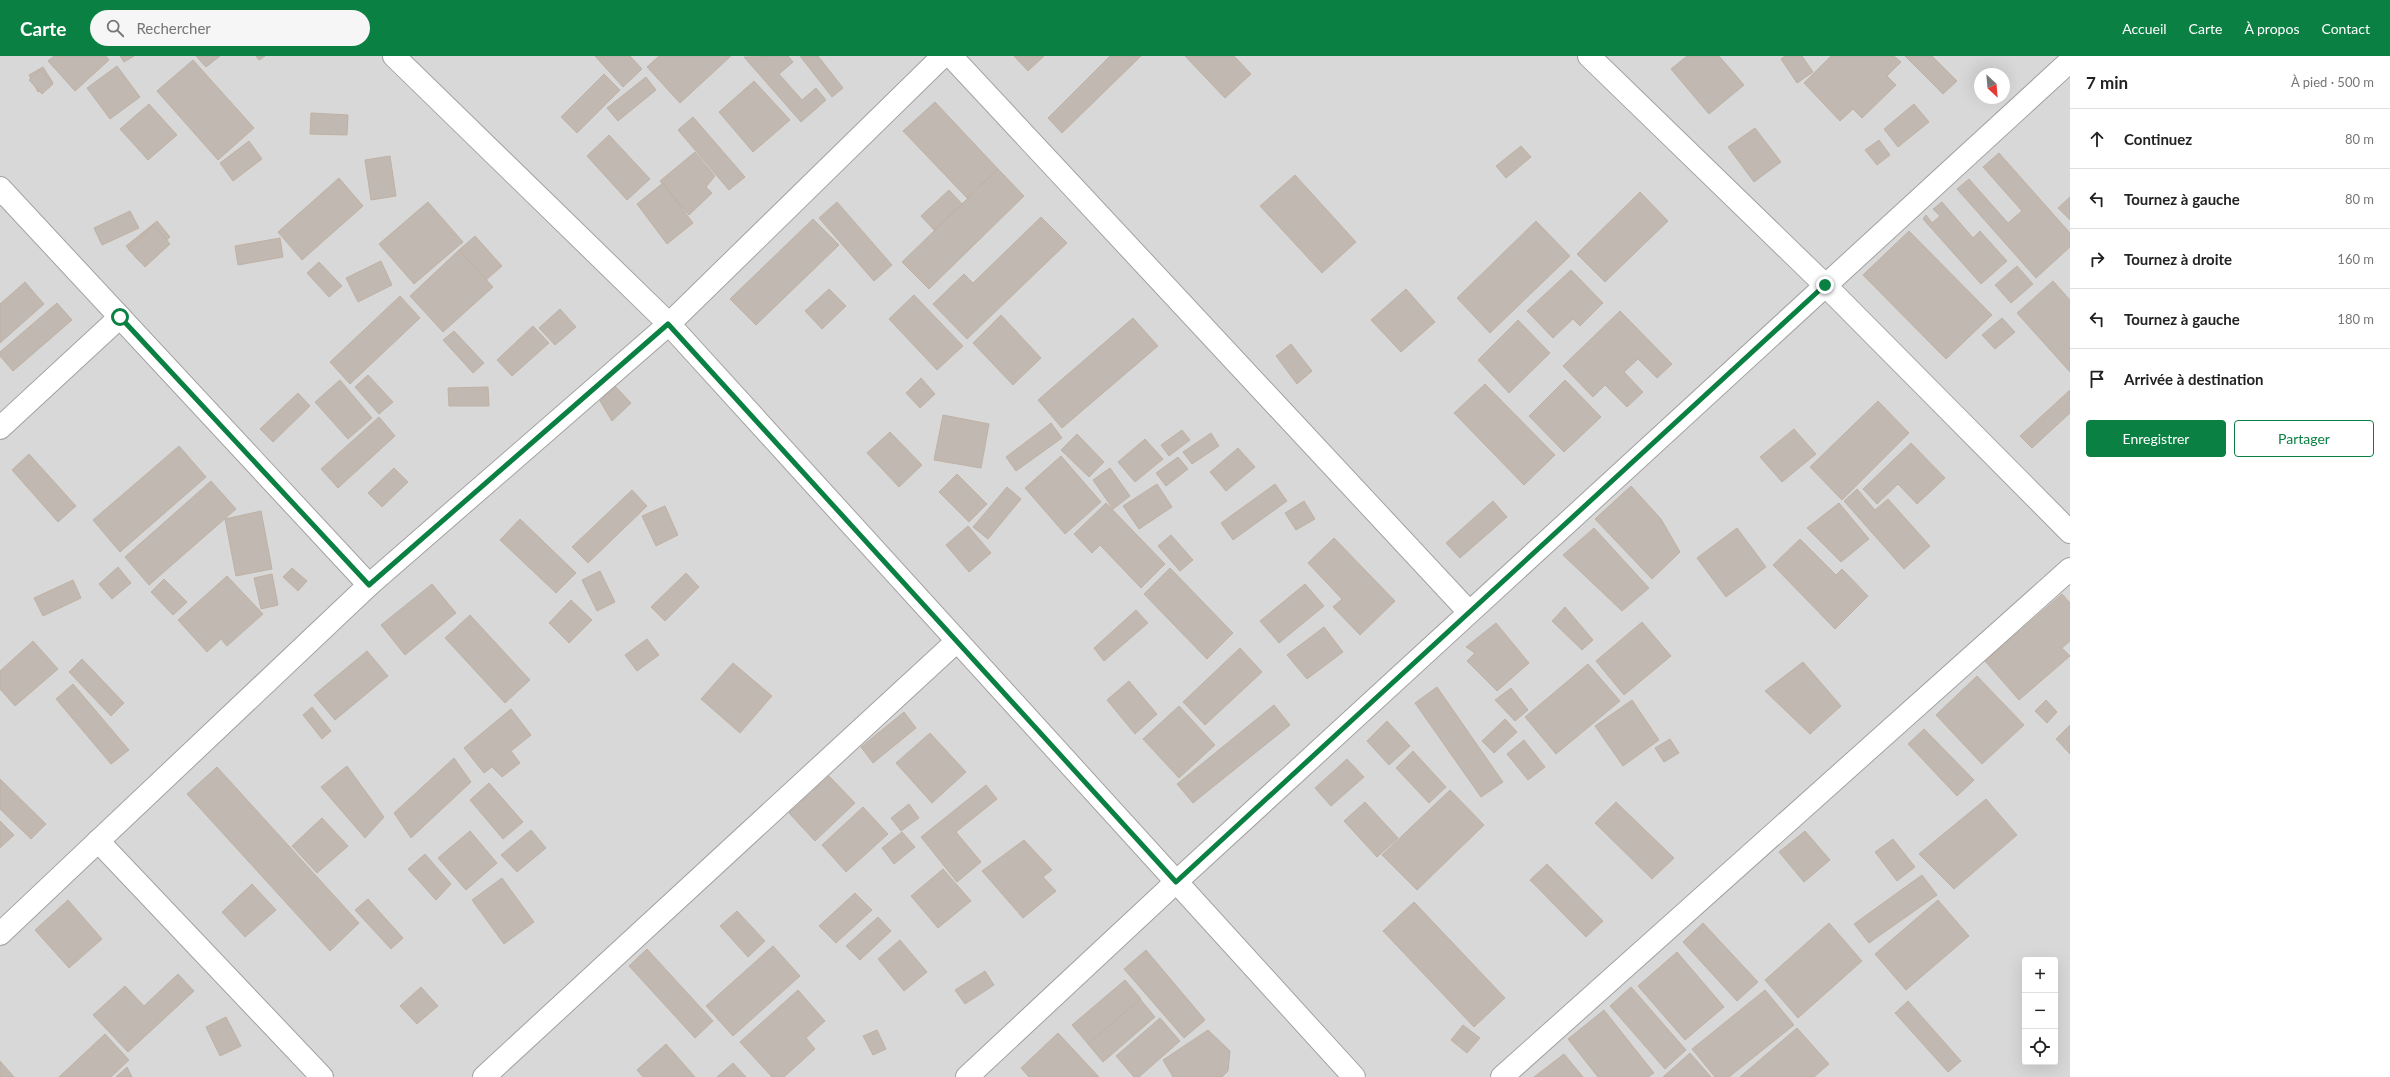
<!DOCTYPE html>
<html lang="fr">
<head>
<meta charset="utf-8">
<style>
  :root { --surface:#fff; --page:#f6f6f6; --text:#222; --muted:#767676; --line:#e0e0e0; --accent:#0b8043 }
  body { margin:0; font-family:Lato,sans-serif; background:var(--page); color:var(--text) }
  .controls { position:absolute; right:12px; bottom:12px; display:grid; overflow:hidden; border-radius:4px; box-shadow:0 4px 16px #0002 }
  .controls button { width:36px; height:36px; display:grid; place-items:center; padding:0; border:0; border-bottom:1px solid var(--line); background:var(--surface); color:var(--text); font:20px sans-serif }
  .compass { position:absolute; left:1974px; top:12px; width:36px; height:36px; border-radius:50%; background:var(--surface); box-shadow:0 4px 16px #0002; rotate:154deg }
  .stop { position:absolute; width:12px; height:12px; margin:-9px; border:3px solid #0b8043; border-radius:50%; background:#fff }
  .stop.end { background:#0b8043; border-color:#fff; box-shadow:0 1px 4px #0008 }
  .list { margin:0; padding:0; list-style:none }
  h2 { display:flex; justify-content:space-between; align-items:center; height:52px; margin:0; padding:0 16px; font-size:17px }
  h2 small { font-size:13px; font-weight:400; color:var(--muted) }
  .list li { display:grid; grid-template-columns:26px 1fr auto; gap:12px; align-items:center; box-sizing:border-box; height:60px; padding:0 16px; border-top:1px solid var(--line) }
  .list b { display:block; font-size:15px; white-space:nowrap }
  .list em { font-size:13px; font-style:normal; color:var(--muted) }
  .actions { display:flex; gap:8px; padding:12px 16px }
  .actions a { flex:1; padding:9px 0; border:1px solid var(--accent); border-radius:4px; text-align:center; font-size:14px; color:var(--accent) }
  .actions .main { background:var(--accent); color:#fff }
  .icon { flex:none; width:22px; height:22px; fill:none; stroke:currentColor; stroke-width:2; stroke-linecap:round; stroke-linejoin:round }
  .map { position:relative; flex:none; width:2070px; height:1021px; overflow:hidden }
  header { display:flex; align-items:center; gap:24px; box-sizing:border-box; height:56px; padding:0 20px; background:var(--accent); color:#fff }
  header strong { font-size:19px }
  nav { display:flex; gap:22px; margin-inline-start:auto; font-size:14px }
  .search { width:280px; height:36px; background:var(--page); display:flex; align-items:center; gap:10px; box-sizing:border-box; padding:0 14px; border-radius:22px; color:var(--muted); font-size:15px }
  main { display:flex }
  aside { flex:1; background:var(--surface) }
  .map>svg:first-child { display:block }
  .residential { fill:#d9d8d8; fill-rule:evenodd }
  .building { fill:#c1b9b1; stroke:#beb1a4 }
  .lines { fill:none; stroke-linecap:round; stroke-linejoin:round }
  .minor-casing { stroke:#a2a2a2; stroke-width:24 }
  .minor { stroke:#fff; stroke-width:22 }
  .route { stroke:#0b8043; stroke-width:5 }
</style>
</head>
<body>
<header>
<strong>Carte</strong>
<div class="search"><svg class="icon" aria-label="search" viewBox="0 0 24 24"><circle cx="10" cy="10" r="6"/><path d="M15 15l6 6"/></svg>Rechercher</div>
<nav><a>Accueil</a><a>Carte</a><a>À propos</a><a>Contact</a></nav>
</header>
<main>
<div class="map">
<svg width="2070" height="1021" viewBox="0 0 2070 1021">
  <rect width="100%" height="100%" fill="#edeae1"/>
  <!-- residential -->
  <path class="residential" d="M0,0H2070V1021H0ZM1980,18H2004V42H1980ZM2025,904H2055V1006H2025Z"/>
  <!-- building -->
  <g class="building">
    <polygon points="54,0 106,0 109,4 75,35 48,5"/>
    <polygon points="120,0 134,0 124,6"/>
    <polygon points="196,0 220,0 206,11"/>
    <polygon points="256,0 265,0 259,4"/>
    <polygon points="595,0 630,0 642,13 623,31"/>
    <polygon points="659,0 731,0 680,47 647,11"/>
    <polygon points="788,0 793,6 779,18 802,44 816,32 826,44 801,66 744,1"/>
    <polygon points="800,0 818,0 843,32 832,41"/>
    <polygon points="1014,0 1044,0 1028,15"/>
    <polygon points="1110,0 1141,0 1062,77 1048,62"/>
    <polygon points="1185,0 1234,0 1251,18 1225,42"/>
    <polygon points="1687,0 1719,0 1744,29 1709,58 1671,13"/>
    <polygon points="1785,0 1802,0 1813,16 1797,27 1781,3"/>
    <polygon points="1831,0 1894,0 1901,6 1887,20 1896,29 1862,62 1853,53 1840,65 1804,27"/>
    <polygon points="1905,0 1932,0 1957,25 1943,38"/>
    <polygon points="193,4 254,72 218,104 157,35"/>
    <polygon points="117,10 140,41 110,63 87,32"/>
    <polygon points="43,11 53,27 38,36 29,19"/>
    <polygon points="40,14 53,28 42,38 29,24"/>
    <polygon points="604,18 620,34 577,77 561,61"/>
    <polygon points="646,21 656,34 618,65 607,52"/>
    <polygon points="754,25 790,64 753,96 719,56"/>
    <polygon points="935,46 998,113 967,142 903,75"/>
    <polygon points="149,48 177,79 148,104 120,73"/>
    <polygon points="1914,48 1929,66 1898,91 1884,73"/>
    <polygon points="311,57 348,59 347,79 310,78"/>
    <polygon points="693,61 745,121 729,134 678,74"/>
    <polygon points="1755,72 1781,106 1754,126 1728,91"/>
    <polygon points="609,79 650,123 627,144 587,100"/>
    <polygon points="1879,84 1890,99 1877,109 1865,94"/>
    <polygon points="249,85 262,103 233,125 220,107"/>
    <polygon points="1521,90 1531,101 1506,122 1496,110"/>
    <polygon points="695,96 715,120 706,131 712,137 689,159 660,125"/>
    <polygon points="1999,97 2070,177 2070,191 2036,222 1957,133 1969,123 2008,167 2022,155 1983,111"/>
    <polygon points="390,100 396,140 371,144 365,104"/>
    <polygon points="998,113 1024,140 929,233 902,206"/>
    <polygon points="1295,119 1356,186 1322,217 1260,150"/>
    <polygon points="339,122 363,150 302,204 278,176"/>
    <polygon points="663,127 693,167 667,188 637,148"/>
    <polygon points="949,134 962,148 934,174 921,160"/>
    <polygon points="1640,136 1668,165 1605,226 1577,198"/>
    <polygon points="2070,141 2070,164 2058,152"/>
    <polygon points="428,146 463,186 414,228 379,188"/>
    <polygon points="837,146 892,209 874,225 819,162"/>
    <polygon points="1942,146 1973,182 1980,175 2007,205 1981,228 1923,163 1926,159 1932,167 1940,160 1933,153"/>
    <polygon points="130,155 139,172 102,189 94,172"/>
    <polygon points="1041,161 1067,187 967,283 933,248 964,218 973,227"/>
    <polygon points="813,163 839,189 756,269 730,243"/>
    <polygon points="157,165 170,181 140,206 126,190"/>
    <polygon points="1536,165 1570,200 1490,277 1457,242"/>
    <polygon points="154,169 170,188 145,211 128,193"/>
    <polygon points="1909,175 1992,259 1946,303 1863,219"/>
    <polygon points="475,180 502,210 486,224 459,194"/>
    <polygon points="280,182 283,201 238,209 235,190"/>
    <polygon points="459,194 493,231 443,276 410,240"/>
    <polygon points="381,205 392,229 358,246 346,222"/>
    <polygon points="319,206 342,230 329,241 307,217"/>
    <polygon points="2017,210 2033,228 2011,247 1995,229"/>
    <polygon points="1571,214 1603,247 1580,270 1573,263 1553,282 1527,255"/>
    <polygon points="2053,225 2070,244 2070,316 2017,257"/>
    <polygon points="25,226 44,248 0,287 0,248"/>
    <polygon points="829,233 846,250 822,273 805,255"/>
    <polygon points="1406,233 1435,266 1401,296 1371,264"/>
    <polygon points="914,239 963,290 937,314 889,263"/>
    <polygon points="400,240 420,262 350,328 330,306"/>
    <polygon points="57,247 72,264 13,315 0,300 0,296"/>
    <polygon points="560,253 576,271 555,289 539,272"/>
    <polygon points="1620,255 1672,308 1657,322 1638,303 1624,316 1643,336 1627,351 1605,329 1593,341 1563,310"/>
    <polygon points="1001,259 1041,302 1013,329 973,287"/>
    <polygon points="1133,262 1158,290 1062,372 1038,344"/>
    <polygon points="2002,262 2015,276 1995,293 1982,279"/>
    <polygon points="1518,264 1550,297 1509,337 1478,304"/>
    <polygon points="533,270 549,287 512,320 497,304"/>
    <polygon points="454,275 484,307 473,317 443,284"/>
    <polygon points="1291,288 1312,315 1297,328 1276,300"/>
    <polygon points="368,319 393,346 379,358 355,331"/>
    <polygon points="921,322 935,338 920,352 906,337"/>
    <polygon points="340,324 372,362 348,383 315,346"/>
    <polygon points="1565,324 1601,361 1564,396 1529,360"/>
    <polygon points="1485,328 1555,399 1524,429 1454,357"/>
    <polygon points="615,330 631,347 612,365 600,345"/>
    <polygon points="488,331 489,350 449,350 448,332"/>
    <polygon points="2070,334 2070,357 2032,392 2020,380"/>
    <polygon points="298,337 310,350 273,386 260,373"/>
    <polygon points="1878,345 1909,377 1842,444 1810,411"/>
    <polygon points="943,359 989,368 981,412 934,404"/>
    <polygon points="379,361 395,380 338,432 321,413"/>
    <polygon points="1051,367 1062,382 1016,415 1006,401"/>
    <polygon points="1794,373 1816,398 1782,426 1760,401"/>
    <polygon points="1182,374 1190,384 1169,400 1161,389"/>
    <polygon points="890,376 922,409 899,431 867,397"/>
    <polygon points="1211,377 1219,390 1192,408 1183,396"/>
    <polygon points="1077,378 1104,406 1089,421 1061,394"/>
    <polygon points="1145,383 1163,403 1135,426 1118,406"/>
    <polygon points="1911,387 1945,422 1917,448 1898,428 1877,448 1863,433"/>
    <polygon points="179,390 206,421 120,496 93,464"/>
    <polygon points="1238,392 1255,411 1226,435 1210,416"/>
    <polygon points="29,398 76,450 58,466 12,414"/>
    <polygon points="1061,400 1101,446 1065,478 1025,432"/>
    <polygon points="1178,401 1188,413 1166,430 1156,417"/>
    <polygon points="394,412 408,426 382,451 368,437"/>
    <polygon points="1110,412 1130,440 1113,453 1093,424"/>
    <polygon points="957,418 987,448 969,466 939,436"/>
    <polygon points="211,425 236,453 149,529 125,501"/>
    <polygon points="1157,428 1172,451 1139,473 1123,450"/>
    <polygon points="1275,428 1287,445 1233,484 1221,467"/>
    <polygon points="1631,430 1661,463 1680,496 1652,523 1595,463"/>
    <polygon points="1007,431 1021,443 988,483 973,471"/>
    <polygon points="1857,433 1875,454 1888,443 1930,490 1904,513 1844,445"/>
    <polygon points="632,434 647,450 588,507 572,491"/>
    <polygon points="1304,445 1315,463 1296,474 1285,457"/>
    <polygon points="1493,445 1507,461 1460,502 1446,487"/>
    <polygon points="1106,447 1165,508 1141,532 1100,489 1092,497 1074,478"/>
    <polygon points="1839,447 1869,483 1841,506 1807,472"/>
    <polygon points="665,450 678,479 656,490 642,460"/>
    <polygon points="261,455 272,513 236,520 225,463"/>
    <polygon points="520,463 576,517 556,537 500,484"/>
    <polygon points="968,470 991,497 969,516 946,489"/>
    <polygon points="1594,472 1649,532 1622,555 1563,499"/>
    <polygon points="1737,472 1766,511 1726,541 1697,502"/>
    <polygon points="1171,479 1193,504 1180,515 1158,490"/>
    <polygon points="1334,482 1395,545 1360,579 1333,551 1342,543 1308,507"/>
    <polygon points="1800,483 1836,519 1842,513 1868,540 1835,573 1773,509"/>
    <polygon points="118,511 131,527 112,543 99,528"/>
    <polygon points="292,512 307,525 298,535 283,521"/>
    <polygon points="1170,512 1233,577 1207,603 1144,538"/>
    <polygon points="600,515 615,546 597,555 582,524"/>
    <polygon points="686,517 699,531 665,565 651,551"/>
    <polygon points="272,518 278,549 261,553 254,522"/>
    <polygon points="227,520 263,558 227,590 221,583 207,596 178,564"/>
    <polygon points="164,523 187,546 173,559 151,536"/>
    <polygon points="73,524 81,542 43,560 34,542"/>
    <polygon points="432,528 456,557 405,599 381,569"/>
    <polygon points="1305,528 1324,550 1279,587 1260,565"/>
    <polygon points="2062,538 2070,547 2070,585 2062,592 2070,600 2019,644 1985,605"/>
    <polygon points="571,544 592,564 569,587 549,567"/>
    <polygon points="1565,551 1593,584 1582,594 1552,565"/>
    <polygon points="1136,554 1148,567 1104,605 1094,592"/>
    <polygon points="470,559 530,624 505,647 445,582"/>
    <polygon points="1642,566 1671,600 1624,639 1596,605"/>
    <polygon points="1496,567 1529,607 1497,635 1467,605 1475,597 1466,591"/>
    <polygon points="1324,571 1343,596 1307,623 1287,599"/>
    <polygon points="647,583 659,599 637,615 625,599"/>
    <polygon points="33,585 58,613 15,650 0,633 0,615"/>
    <polygon points="1240,592 1262,616 1205,669 1183,646"/>
    <polygon points="367,595 388,620 335,664 314,639"/>
    <polygon points="82,603 124,647 111,660 69,616"/>
    <polygon points="1803,606 1841,650 1810,678 1765,635"/>
    <polygon points="733,607 772,640 740,677 701,643"/>
    <polygon points="1588,608 1620,645 1556,698 1525,661"/>
    <polygon points="1977,620 2024,669 1982,708 1936,659"/>
    <polygon points="1129,625 1157,658 1135,678 1107,644"/>
    <polygon points="73,628 129,694 111,708 56,643"/>
    <polygon points="1437,631 1503,726 1481,741 1415,647"/>
    <polygon points="1511,632 1528,654 1515,665 1495,644"/>
    <polygon points="1632,644 1659,684 1623,710 1595,670"/>
    <polygon points="2046,644 2057,656 2047,667 2035,655"/>
    <polygon points="1274,649 1290,669 1193,747 1177,728"/>
    <polygon points="1179,650 1215,689 1179,722 1143,683"/>
    <polygon points="312,651 331,675 322,683 303,659"/>
    <polygon points="511,653 531,679 511,695 520,707 502,721 492,711 484,717 464,692"/>
    <polygon points="904,656 916,672 873,707 861,691"/>
    <polygon points="1505,663 1517,676 1494,697 1482,685"/>
    <polygon points="1387,665 1410,690 1389,709 1367,685"/>
    <polygon points="2070,669 2070,698 2056,683"/>
    <polygon points="1924,673 1974,724 1957,740 1908,688"/>
    <polygon points="930,677 966,716 932,747 896,707"/>
    <polygon points="1670,683 1679,697 1664,706 1655,692"/>
    <polygon points="1524,684 1545,711 1528,724 1507,698"/>
    <polygon points="1413,695 1446,731 1429,747 1396,712"/>
    <polygon points="454,702 471,726 411,782 394,757"/>
    <polygon points="1347,703 1364,721 1331,750 1315,732"/>
    <polygon points="347,710 384,761 365,782 321,731"/>
    <polygon points="217,711 359,867 330,895 187,738"/>
    <polygon points="829,720 855,747 815,785 789,757"/>
    <polygon points="0,723 46,768 31,783 0,753"/>
    <polygon points="489,727 523,766 503,783 470,744"/>
    <polygon points="986,729 997,743 956,776 981,806 957,826 921,781"/>
    <polygon points="1450,734 1484,769 1417,834 1382,799"/>
    <polygon points="1986,743 2017,779 1954,833 1919,798"/>
    <polygon points="1365,746 1398,782 1377,801 1344,765"/>
    <polygon points="1616,746 1674,802 1652,823 1595,767"/>
    <polygon points="909,748 919,762 901,775 891,762"/>
    <polygon points="863,751 888,778 846,816 822,789"/>
    <polygon points="322,762 348,790 317,817 292,790"/>
    <polygon points="0,765 14,779 0,792"/>
    <polygon points="531,774 546,792 517,816 501,799"/>
    <polygon points="470,775 497,807 466,834 438,802"/>
    <polygon points="1805,775 1830,804 1804,826 1779,796"/>
    <polygon points="902,776 915,791 894,808 882,792"/>
    <polygon points="1893,783 1915,811 1897,825 1875,796"/>
    <polygon points="1024,784 1052,814 1043,821 1056,835 1023,862 982,815"/>
    <polygon points="425,798 451,828 436,844 408,813"/>
    <polygon points="1547,808 1603,865 1586,881 1530,824"/>
    <polygon points="943,813 971,845 938,872 911,840"/>
    <polygon points="1922,819 1937,839 1869,887 1854,868"/>
    <polygon points="502,822 534,866 504,888 472,844"/>
    <polygon points="252,828 276,854 245,881 222,856"/>
    <polygon points="855,837 872,854 836,887 819,870"/>
    <polygon points="368,843 403,882 391,893 355,854"/>
    <polygon points="68,844 102,883 69,912 35,874"/>
    <polygon points="1938,844 1969,880 1906,934 1875,898"/>
    <polygon points="1414,846 1505,942 1474,971 1383,875"/>
    <polygon points="737,855 765,885 748,901 720,870"/>
    <polygon points="878,861 891,875 860,904 846,890"/>
    <polygon points="1703,867 1758,926 1737,945 1683,886"/>
    <polygon points="1829,867 1862,905 1798,962 1765,924"/>
    <polygon points="900,884 927,916 904,935 878,903"/>
    <polygon points="773,890 800,920 733,980 706,950"/>
    <polygon points="647,893 713,965 695,982 629,910"/>
    <polygon points="1146,894 1205,964 1184,982 1124,913"/>
    <polygon points="1677,896 1724,951 1685,984 1638,930"/>
    <polygon points="985,915 994,929 965,948 955,934"/>
    <polygon points="178,918 194,935 128,996 93,959 125,930 144,950"/>
    <polygon points="1125,924 1141,943 1088,988 1072,969"/>
    <polygon points="421,931 438,950 417,968 400,950"/>
    <polygon points="1631,931 1686,994 1665,1013 1610,950"/>
    <polygon points="798,934 825,965 806,982 815,993 784,1021 772,1021 740,986"/>
    <polygon points="1765,934 1794,969 1729,1021 1715,1021 1692,993"/>
    <polygon points="1140,943 1155,961 1103,1006 1088,988"/>
    <polygon points="1908,945 1961,1005 1948,1016 1895,957"/>
    <polygon points="1604,954 1654,1017 1648,1021 1598,1021 1568,983"/>
    <polygon points="226,961 241,990 220,1000 206,971"/>
    <polygon points="1160,962 1180,985 1139,1021 1134,1021 1116,1000"/>
    <polygon points="1463,969 1480,982 1467,997 1451,984"/>
    <polygon points="1797,972 1829,1008 1814,1021 1740,1021"/>
    <polygon points="877,974 886,993 873,999 863,980"/>
    <polygon points="1208,974 1230,995 1228,1015 1222,1021 1173,1021 1163,1004"/>
    <polygon points="1058,977 1099,1021 1029,1021 1021,1012"/>
    <polygon points="105,978 129,1004 111,1021 59,1021"/>
    <polygon points="666,988 695,1021 643,1021 637,1014"/>
    <polygon points="1690,997 1711,1021 1663,1021"/>
    <polygon points="1564,998 1583,1021 1534,1021"/>
    <polygon points="0,1005 14,1021 0,1021"/>
    <polygon points="733,1007 746,1021 717,1021"/>
    <polygon points="127,1011 132,1021 116,1021"/>
  </g>
  <g class="lines">
    <!-- minor casing -->
    <g class="minor-casing">
      <g id="minor">
        <polyline points="394,0 669,268 1354,1021"/>
        <polyline points="951,0 1469,556"/>
        <polyline points="1589,0 1825,229 2070,476"/>
        <polyline points="0,132 369,529"/>
        <polyline points="0,372 120,261"/>
        <polyline points="98,785 322,1021"/>
        <polyline points="0,878 369,529 669,268 943,0"/>
        <polyline points="484,1021 957,585"/>
        <polyline points="967,1021 1176,826 2070,5"/>
        <polyline points="1502,1021 2070,513"/>
      </g>
    </g>
    <!-- minor -->
    <use href="#minor" class="minor"/>
  </g>
  <g class="lines">
    <!-- route -->
    <polyline class="route" points="120,261 369,529 668,268 1176,826 1825,229"/>
  </g>
</svg>
<div class="controls">
<button>+</button>
<button>−</button>
<button><svg class="icon" aria-label="locate" viewBox="0 0 24 24"><circle cx="12" cy="12" r="6"/><path d="M12 2v4M12 18v4M2 12h4M18 12h4"/></svg></button>
</div>
<svg class="compass" viewBox="-18 -18 36 36"><path d="M0-13l5 13h-10z" fill="#e53935"/><path d="M0 13l5-13h-10z" fill="#767676"/></svg>
<div class="stop" style="left:120px;top:261px"></div>
<div class="stop end" style="left:1825px;top:229px"></div>
</div>
<aside>
<h2>7 min<small>À pied · 500 m</small></h2>
<ul class="list">
<li><svg class="icon" aria-label="ahead" viewBox="0 0 24 24"><path d="M12 20V5M6 11l6-6 6 6"/></svg><div><b>Continuez</b></div><em>80 m</em></li>
<li><svg class="icon" aria-label="left" viewBox="0 0 24 24"><path d="M17 20v-9H6M10 6l-5 5 5 5"/></svg><div><b>Tournez à gauche</b></div><em>80 m</em></li>
<li><svg class="icon" aria-label="right" viewBox="0 0 24 24"><path d="M7 20v-9h11M14 6l5 5-5 5"/></svg><div><b>Tournez à droite</b></div><em>160 m</em></li>
<li><svg class="icon" aria-label="left" viewBox="0 0 24 24"><path d="M17 20v-9H6M10 6l-5 5 5 5"/></svg><div><b>Tournez à gauche</b></div><em>180 m</em></li>
<li><svg class="icon" aria-label="arrive" viewBox="0 0 24 24"><path d="M6 21V4h12l-3 4 3 4H6"/></svg><div><b>Arrivée à destination</b></div></li>
</ul>
<div class="actions"><a class="main">Enregistrer</a><a>Partager</a></div>
</aside>
</main>
</body>
</html>
